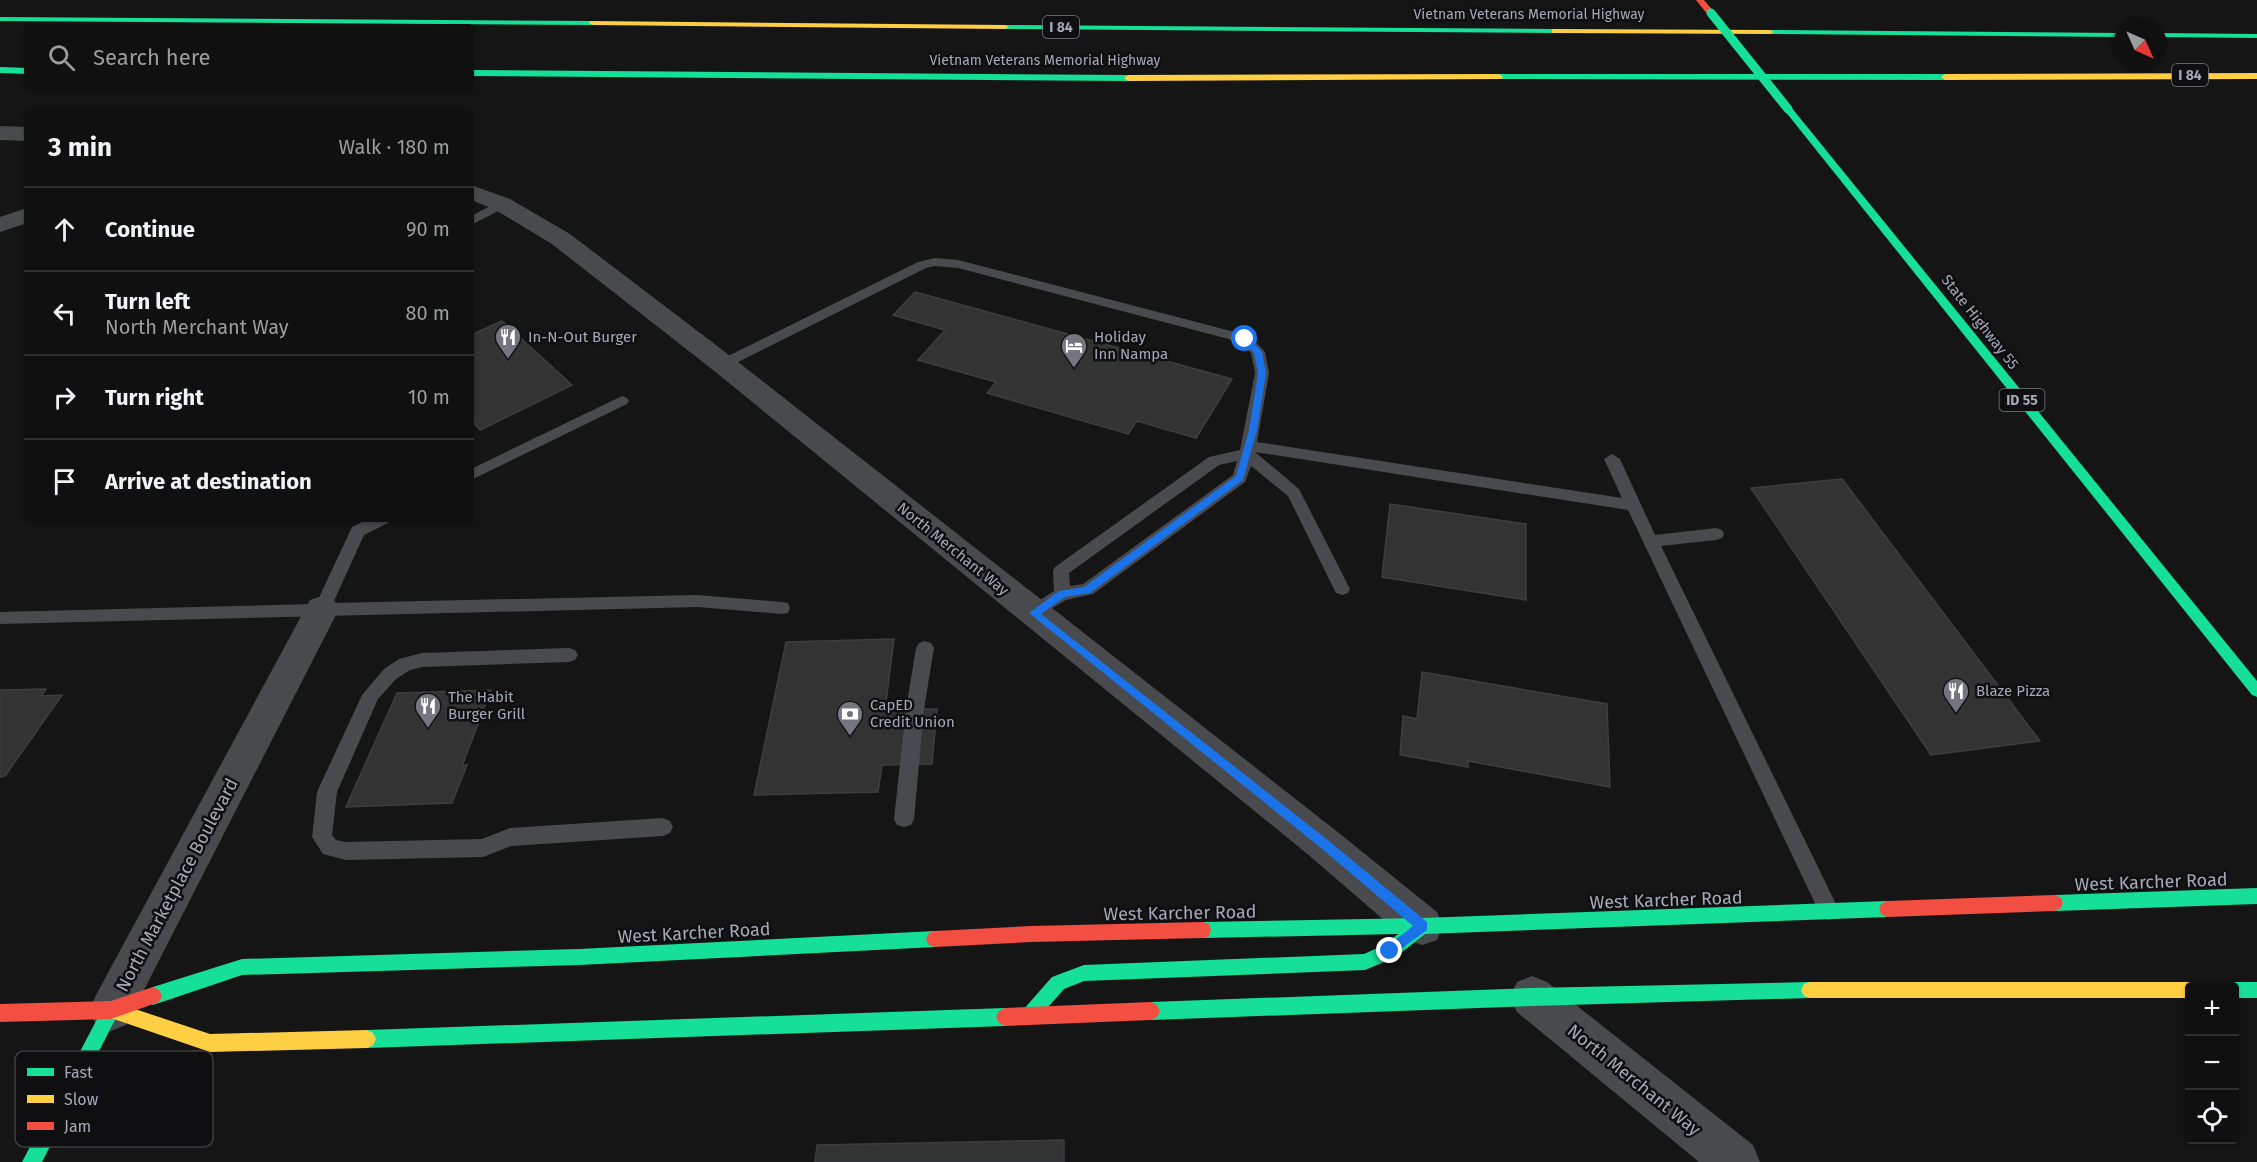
<!DOCTYPE html>
<html lang="en">
<head>
<meta charset="utf-8">
<style>
  :root { --surface:#101010; --page:#191919; --text:#f1f3f6; --muted:#9c9d9f; --line:#303030 }
  body { margin:0; font-family:"Fira Sans",sans-serif; background:var(--page); color:var(--text) }
  .controls { position:absolute; right:18px; bottom:18px; display:grid; overflow:hidden; border-radius:6px; box-shadow:0 2px 4px #0004 }
  .controls button { width:54px; height:54px; display:grid; place-items:center; padding:0; border:0; border-bottom:2px solid var(--line); background:var(--surface); color:var(--text); font:30px sans-serif }
  .compass { position:absolute; left:2113px; top:18px; width:54px; height:54px; border-radius:50%; background:var(--surface); box-shadow:0 2px 4px #0004; rotate:135deg }
  .stop { position:absolute; width:18px; height:18px; margin:-14px; border:4px solid #1a73e8; border-radius:50%; background:#fff }
  .stop.end { background:#1a73e8; border-color:#fff; box-shadow:0 2px 6px #0008 }
  .list { margin:0; padding:0; list-style:none }
  h2 { display:flex; justify-content:space-between; align-items:center; height:78px; margin:0; padding:0 24px; font-size:26px }
  h2 small { font-size:20px; font-weight:400; color:var(--muted) }
  .list li { display:grid; grid-template-columns:39px 1fr auto; gap:18px; align-items:center; box-sizing:border-box; height:84px; padding:0 24px; border-top:2px solid var(--line) }
  .list b { display:block; font-size:22px; white-space:nowrap }
  .list p { margin:0; font-size:20px; white-space:nowrap; color:var(--muted) }
  .list em { font-size:20px; font-style:normal; color:var(--muted) }
  .icon { flex:none; width:33px; height:33px; fill:none; stroke:currentColor; stroke-width:2; stroke-linecap:round; stroke-linejoin:round }
  .map { position:relative; flex:none; width:2257px; height:1162px; overflow:hidden }
  .search { position:absolute; background:var(--surface); box-shadow:0 2px 4px #0004; left:24px; top:24px; width:450px; height:66px; display:flex; align-items:center; gap:15px; box-sizing:border-box; padding:0 21px; border-radius:6px; color:var(--muted); font-size:22px }
  .panel { position:absolute; background:var(--surface); box-shadow:0 2px 4px #0004; left:24px; top:108px; width:450px; height:414px; border-radius:6px }
  .map>svg:first-child { display:block }
  .building { fill:#333334; stroke:#3d3e41; stroke-width:1.5 }
  .lines { fill:none; stroke-linecap:round; stroke-linejoin:round }
  .lane { fill:#494a4e; fill-rule:evenodd }
  .street { fill:#494a4e; fill-rule:evenodd }
  .fast { fill:#16e098; fill-rule:evenodd }
  .slow { fill:#ffcf43; fill-rule:evenodd }
  .jam { fill:#f24e42; fill-rule:evenodd }
  .fast-bridge { stroke:#16e098; stroke-width:9 }
  .route { fill:#1a73e8 }
  .labels { text-anchor:middle; stroke-width:5; stroke-linejoin:round; paint-order:stroke }
  .far-street-label { font-size:14px; fill:#a5aab7; stroke:#0f0f11 }
  .shield { fill:#0f0f11; stroke:#787c85; stroke-width:1.5 }
  .shield-label { font-size:14px; font-weight:bold; fill:#a5aab7 }
  .street-label { font-size:15px; fill:#a5aab7; stroke:#0f0f11 }
  .poi-label { font-size:15px; fill:#a5aab7; stroke:#0f0f11; text-anchor:start }
  .near-street-label { font-size:18px; fill:#a5aab7; stroke:#0f0f11 }
  .key { fill:#0f0f11; stroke:#3c3e43; stroke-width:1.5 }
  .key-label { font-size:16px; fill:#a5aab7 }
</style>
</head>
<body>
<div class="map">
<svg width="2257" height="1162" viewBox="0 0 2257 1162">
  <rect width="100%" height="100%" fill="#151515"/>
  <!-- building -->
  <g class="building">
    <polygon points="915,292 1232,379 1196,438 1137,421 1128,434 987,393 996,382 918,360 945,330 893,315"/>
    <polygon points="502,321 572,385 480,430 471,420 471,335"/>
    <polygon points="1842,479 2040,741 1931,755 1751,488"/>
    <polygon points="1390,504 1526,524 1526,600 1382,577"/>
    <polygon points="894,639 885,710 937,709 932,764 882,765 878,792 754,795 786,642"/>
    <polygon points="1422,672 1607,704 1610,787 1468,761 1468,767 1400,755 1403,716 1417,719"/>
    <polygon points="46,689 41,696 62,695 5,776 0,777 0,690"/>
    <polygon points="491,690 462,766 467,765 452,803 346,807 397,693"/>
    <polygon points="1064,1140 1064,1162 815,1162 817,1145"/>
  </g>
  <g class="lines">
    <!-- lane -->
    <g class="lane">
      <polygon points="502,200 506,201 506,207 471,225 471,216"/>
      <path d="M935,258L958,260L1250,336L1265,352L1269,373L1257,442L1622,498L1604,459L1612,454L1620,459L1655,535L1716,528L1722,530L1724,534L1722,538L1716,540L1661,546L1836,904L1839,911L1836,918L1829,920L1822,918L1628,510L1255,452L1299,489L1350,589L1348,593L1342,595L1336,593L1288,496L1251,466L1245,482L1093,594L1066,600L1034,619L1028,618L1026,613L1028,608L1054,591L1053,571L1055,567L1209,457L1240,450L1255,373L1251,353L1240,342L958,268L935,266L926,268L728,367H718L716,364L718,361L918,262ZM1237,461L1233,475L1083,584L1070,586L1069,573L1219,465Z"/>
      <polygon points="622,396 627,398 629,401 627,404 471,480 471,469"/>
      <polygon points="368,519 390,519 388,523 364,535 333,603 698,595 782,602 788,603 790,608 788,613 782,614 698,607 0,624 0,612 316,604 352,527"/>
      <polygon points="925,641 931,643 934,648 924,709 914,819 911,825 904,827 897,825 894,819 906,709 916,648 919,643"/>
      <polygon points="569,648 575,650 578,655 575,660 569,662 422,667 410,670 396,679 378,699 337,792 332,835 336,840 346,842 482,839 510,828 663,818 670,821 673,827 670,833 663,836 511,846 483,857 346,860 323,854 312,837 317,792 362,695 384,669 399,659 422,653"/>
    </g>
    <!-- street -->
    <g class="street">
      <polygon points="0,126 27,127 27,141 0,140"/>
      <polygon points="471,185 510,199 570,234 733,358 1339,833 1437,912 1443,926 1437,940 1422,945 1407,940 1311,857 713,370 552,244 494,209 471,200"/>
      <polygon points="27,208 27,223 0,232 0,217"/>
      <polygon points="322,596 334,600 339,609 126,1025 111,1031 96,1025 89,1010 96,995 310,600"/>
      <polygon points="1532,976 1547,982 1753,1145 1760,1162 1699,1162 1517,1012 1510,997 1517,982"/>
    </g>
    <!-- fast -->
    <g class="fast">
      <polygon points="0,17 593,21 597,23 593,25 0,21"/>
      <polygon points="1002,25 1555,29 1559,31 1555,33 1005,29 1001,27"/>
      <polygon points="1767,30 2122,33 2122,37 1770,34 1767,34"/>
      <polygon points="2158,33 2257,34 2257,38 2158,37"/>
      <polygon points="0,67 27,68 27,74 0,73"/>
      <polygon points="471,70 1128,75 1132,78 1128,81 471,76"/>
      <polygon points="1499,74 1945,74 1949,77 1945,80 1496,79 1495,77"/>
      <polygon points="1785,107 1791,107 2257,681 2257,697 2252,695 1785,111"/>
      <polygon points="2257,888 2257,904 2055,911 2049,908 2047,903 2049,898 2055,895"/>
      <polygon points="1887,901 1893,904 1895,909 1893,914 1887,917 1425,934 1396,957 1365,970 1084,981 1064,989 1035,1022 1029,1025 1023,1022 1020,1016 1023,1010 1052,977 1084,965 1364,954 1384,945 1398,934 1203,938 1197,936 1195,930 1197,924 1203,922 1422,918"/>
      <polygon points="935,931 941,933 944,939 941,945 935,947 579,965 242,975 153,1005 147,1002 144,996 147,990 153,987 242,959 579,949"/>
      <polygon points="1810,982 1816,984 1819,990 1816,996 1810,998 1532,1006 1151,1020 1145,1017 1142,1011 1145,1005 1151,1002 1532,988"/>
      <polygon points="2234,982 2257,982 2257,998 2234,998 2234,986 2227,986"/>
      <polygon points="111,1001 117,1004 120,1010 117,1016 42,1162 22,1162 105,1004"/>
      <polygon points="1005,1008 1011,1011 1014,1017 1011,1023 1005,1026 367,1048 361,1045 358,1039 361,1033 367,1030"/>
    </g>
    <!-- slow -->
    <g class="slow">
      <polygon points="590,21 1005,25 1009,27 1005,29 593,25 589,23"/>
      <polygon points="1552,29 1770,30 1774,32 1770,34 1555,33 1552,33"/>
      <polygon points="2257,73 2257,79 1945,80 1941,77 1945,74"/>
      <polygon points="1499,74 1503,77 1502,79 1128,81 1124,78 1128,75"/>
      <polygon points="1810,982 2190,982 2197,986 2190,986 2190,998 1810,998 1804,996 1801,990 1804,984"/>
      <polygon points="111,1001 210,1034 367,1030 373,1033 376,1039 373,1045 367,1048 210,1052 105,1016 102,1010 105,1004"/>
    </g>
    <!-- jam -->
    <g class="jam">
      <polygon points="1696,0 1704,0 1715,13 1714,15 1708,15"/>
      <polygon points="2055,895 2061,898 2063,903 2061,908 2055,911 1887,917 1881,914 1879,909 1881,904 1887,901"/>
      <polygon points="1203,922 1209,924 1211,930 1209,936 1203,938 1031,942 935,947 929,945 926,939 929,933 935,931 1031,926"/>
      <polygon points="153,987 159,990 162,996 159,1002 111,1019 0,1022 0,1004 111,1001"/>
      <polygon points="1151,1002 1157,1005 1160,1011 1157,1017 1151,1020 1005,1026 999,1023 996,1017 999,1011 1005,1008"/>
    </g>
    <!-- fast-bridge -->
    <polyline class="fast-bridge" points="1711,13 1788,109"/>
  </g>
  <!-- route -->
  <polygon class="route" points="1242,337 1248,337 1262,352 1266,373 1257,430 1243,480 1090,593 1065,597 1041,614 1329,841 1427,922 1427,930 1390,957 1384,951 1386,947 1413,926 1321,848 1029,613 1059,591 1084,587 1236,476 1249,430 1258,373 1254,353 1242,341"/>
  <!-- icons -->
  <defs>
    <g id="restaurant-pin" transform="scale(1.35)"><path d="M0 17L-7.5 6A9.5 9.5 0 1 1 7.5 6Z" fill="#73767e" stroke="#0f0f11"/><path d="M-5-6h1v4h1v-4h1v4h1v-4h1v5L-1.5 .5V6h-2V.5L-5-1ZM5-6V6H3V1.5H1.5Q1.5-4 5-6Z" fill="#fff"/></g>
    <g id="hotel-pin" transform="scale(1.35)"><path d="M0 17L-7.5 6A9.5 9.5 0 1 1 7.5 6Z" fill="#73767e" stroke="#0f0f11"/><path d="M-6-4.5h1.5V1H6V5H4.5V3h-9V5H-6ZM-4 0a1.8 1.8 0 1 1 3.6 0ZM.5 0V-2.5h3Q6-2.5 6 0Z" fill="#fff"/></g>
    <g id="bank-pin" transform="scale(1.35)"><path d="M0 17L-7.5 6A9.5 9.5 0 1 1 7.5 6Z" fill="#73767e" stroke="#0f0f11"/><path d="M-6-4H6V4H-6ZM0-2.3a2.3 2.3 0 1 0 0 4.6a2.3 2.3 0 1 0 0-4.6Z" fill="#fff"/></g>
  </defs>
  <g fill-rule="evenodd">
    <use href="#restaurant-pin" x="508" y="337"/>
    <use href="#hotel-pin" x="1074" y="346"/>
    <use href="#restaurant-pin" x="1956" y="691"/>
    <use href="#restaurant-pin" x="428" y="706"/>
    <use href="#bank-pin" x="850" y="714"/>
  </g>
  <g class="labels">
    <!-- far-street labels -->
    <g class="far-street-label">
      <text x="1529" y="19">Vietnam Veterans Memorial Highway</text>
      <text x="1045" y="65">Vietnam Veterans Memorial Highway</text>
    </g>
    <!-- shield labels -->
    <g class="shield">
      <rect x="1043" y="16" width="36" height="22" rx="4.5"/>
      <rect x="2172" y="64" width="36" height="22" rx="4.5"/>
      <rect x="1999.5" y="389" width="45" height="22" rx="4.5"/>
    </g>
    <g class="shield-label">
      <text x="1061" y="32">I 84</text>
      <text x="2190" y="80">I 84</text>
      <text x="2022" y="405">ID 55</text>
    </g>
    <!-- street labels -->
    <g class="street-label">
      <text transform="translate(1980 322) rotate(52)" y="5">State Highway 55</text>
      <text transform="translate(953 549) rotate(39)" y="5">North Merchant Way</text>
    </g>
    <!-- poi labels -->
    <g class="poi-label">
      <text x="528" y="342">In-N-Out Burger</text>
      <text x="1094" y="342">Holiday<tspan x="1094" dy="17">Inn Nampa</tspan></text>
      <text x="1976" y="696">Blaze Pizza</text>
      <text x="448" y="702">The Habit<tspan x="448" dy="17">Burger Grill</tspan></text>
      <text x="870" y="710">CapED<tspan x="870" dy="17">Credit Union</tspan></text>
    </g>
    <!-- near-street labels -->
    <g class="near-street-label">
      <text transform="translate(2151 882) rotate(-2)" y="6">West Karcher Road</text>
      <text transform="translate(177 885) rotate(-62)" y="6">North Marketplace Boulevard</text>
      <text transform="translate(1666 900) rotate(-2)" y="6">West Karcher Road</text>
      <text transform="translate(1180 913) rotate(-1)" y="6">West Karcher Road</text>
      <text transform="translate(694 933) rotate(-3)" y="6">West Karcher Road</text>
      <text transform="translate(1634 1080) rotate(39)" y="6">North Merchant Way</text>
    </g>
  </g>
  <!-- legend -->
  <rect x="15" y="1051" width="198" height="96" rx="9" class="key"/>
  <rect x="27" y="1068" width="27" height="8" fill="#16e098"/>
  <rect x="27" y="1095" width="27" height="8" fill="#ffcf43"/>
  <rect x="27" y="1122" width="27" height="8" fill="#f24e42"/>
  <g class="key-label">
    <text x="64" y="1078">Fast</text>
    <text x="64" y="1105">Slow</text>
    <text x="64" y="1132">Jam</text>
  </g>
</svg>
<div class="controls">
<button>+</button>
<button>−</button>
<button><svg class="icon" aria-label="locate" viewBox="0 0 24 24"><circle cx="12" cy="12" r="6"/><path d="M12 2v4M12 18v4M2 12h4M18 12h4"/></svg></button>
</div>
<svg class="compass" viewBox="-18 -18 36 36"><path d="M0-13l5 13h-10z" fill="#e53935"/><path d="M0 13l5-13h-10z" fill="#9c9d9f"/></svg>
<div class="stop" style="left:1245px;top:339px"></div>
<div class="stop end" style="left:1390px;top:951px"></div>
<div class="search"><svg class="icon" aria-label="search" viewBox="0 0 24 24"><circle cx="10" cy="10" r="6"/><path d="M15 15l6 6"/></svg>Search here</div>
<section class="panel">
<h2>3 min<small>Walk · 180 m</small></h2>
<ul class="list">
<li><svg class="icon" aria-label="ahead" viewBox="0 0 24 24"><path d="M12 20V5M6 11l6-6 6 6"/></svg><div><b>Continue</b></div><em>90 m</em></li>
<li><svg class="icon" aria-label="left" viewBox="0 0 24 24"><path d="M17 20v-9H6M10 6l-5 5 5 5"/></svg><div><b>Turn left</b><p>North Merchant Way</p></div><em>80 m</em></li>
<li><svg class="icon" aria-label="right" viewBox="0 0 24 24"><path d="M7 20v-9h11M14 6l5 5-5 5"/></svg><div><b>Turn right</b></div><em>10 m</em></li>
<li><svg class="icon" aria-label="arrive" viewBox="0 0 24 24"><path d="M6 21V4h12l-3 4 3 4H6"/></svg><div><b>Arrive at destination</b></div></li>
</ul>
</section>
</div>
</body>
</html>
